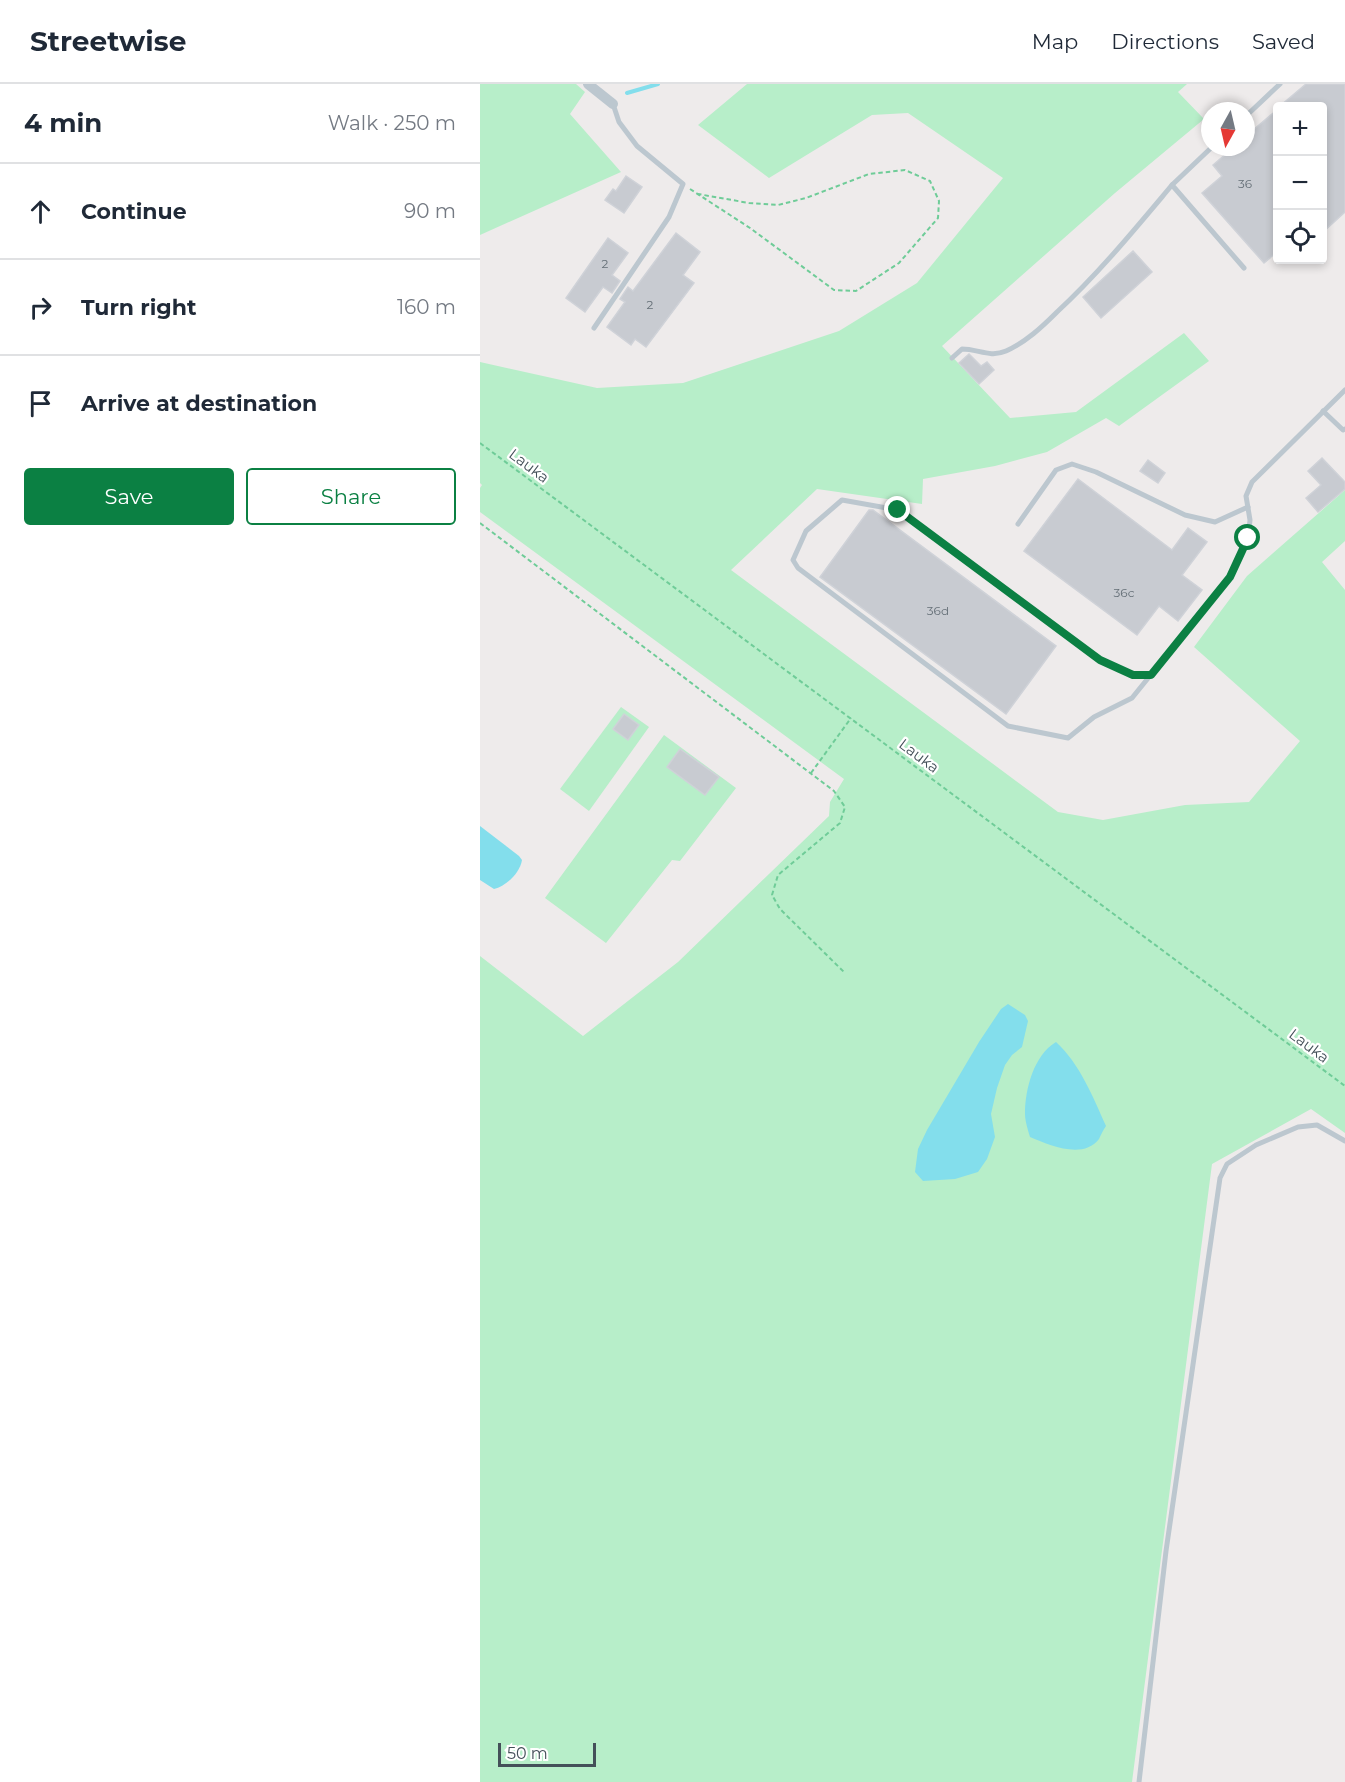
<!DOCTYPE html>
<html lang="en">
<head>
<meta charset="utf-8">
<style>
  :root { --surface:#fff; --page:#f6f6f7; --text:#1f2937; --muted:#747a83; --line:#e0e1e3; --accent:#0b8043 }
  body { margin:0; font-family:Montserrat,sans-serif; background:var(--page); color:var(--text) }
  .controls { position:absolute; right:18px; top:18px; display:grid; overflow:hidden; border-radius:6px; box-shadow:0 3px 9px #0003 }
  .controls button { width:54px; height:54px; display:grid; place-items:center; padding:0; border:0; border-bottom:2px solid var(--line); background:var(--surface); color:var(--text); font:30px sans-serif }
  .compass { position:absolute; left:721px; top:18px; width:54px; height:54px; border-radius:50%; background:var(--surface); box-shadow:0 3px 9px #0003; rotate:188deg }
  .scale { position:absolute; left:18px; bottom:15px; width:98px; box-sizing:border-box; padding-left:6px; border:3px solid #445059; border-top:0; font-size:16px; line-height:21px; white-space:nowrap; color:#445059; -webkit-text-stroke:4px #fff; paint-order:stroke }
  .stop { position:absolute; width:18px; height:18px; margin:-14px; border:4px solid #0b8043; border-radius:50%; background:#fff }
  .stop.end { background:#0b8043; border-color:#fff; box-shadow:0 2px 6px #0008 }
  .list { margin:0; padding:0; list-style:none }
  h2 { display:flex; justify-content:space-between; align-items:center; height:78px; margin:0; padding:0 24px; font-size:26px }
  h2 small { font-size:20px; font-weight:400; color:var(--muted) }
  .list li { display:grid; grid-template-columns:39px 1fr auto; gap:18px; align-items:center; box-sizing:border-box; height:96px; padding:0 24px; border-top:2px solid var(--line) }
  .list b { display:block; font-size:22px; white-space:nowrap }
  .list em { font-size:20px; font-style:normal; color:var(--muted) }
  .actions { display:flex; gap:12px; padding:18px 24px }
  .actions a { flex:1; padding:14px 0; border:2px solid var(--accent); border-radius:6px; text-align:center; font-size:21px; color:var(--accent) }
  .actions .main { background:var(--accent); color:#fff }
  .icon { flex:none; width:33px; height:33px; fill:none; stroke:currentColor; stroke-width:2; stroke-linecap:round; stroke-linejoin:round }
  .map { position:relative; flex:none; width:865px; height:1698px; overflow:hidden }
  header { display:flex; align-items:center; gap:36px; box-sizing:border-box; height:84px; padding:0 30px; background:var(--surface); border-bottom:2px solid var(--line) }
  header strong { font-size:28px }
  nav { display:flex; gap:33px; margin-inline-start:auto; font-size:21px }
  main { display:flex }
  aside { flex:1; background:var(--surface) }
  .map>svg:first-child { display:block }
  .green { fill:#b7eec9 }
  .water { fill:#83deec }
  .lines { fill:none; stroke-linecap:round; stroke-linejoin:round }
  .stream { stroke:#83deec; stroke-width:4 }
  .building { fill:#c8cbd1; stroke:#cfd2d8; stroke-width:1.5 }
  .path { stroke:#6fcc98; stroke-width:2; stroke-dasharray:4.5 3; stroke-linecap:butt }
  .service { stroke:#bcc7cf; stroke-width:5 }
  .minor { stroke:#bcc7cf; stroke-width:10 }
  .route { stroke:#0b8043; stroke-width:8 }
  .labels { text-anchor:middle; stroke-width:4.5; stroke-linejoin:round; paint-order:stroke }
  .number-label { font-size:12px; fill:#656f77 }
  .street-label { font-size:15px; fill:#445059; stroke:#fff }
</style>
</head>
<body>
<header>
<strong>Streetwise</strong>
<nav><a>Map</a><a>Directions</a><a>Saved</a></nav>
</header>
<main>
<aside>
<h2>4 min<small>Walk · 250 m</small></h2>
<ul class="list">
<li><svg class="icon" aria-label="ahead" viewBox="0 0 24 24"><path d="M12 20V5M6 11l6-6 6 6"/></svg><div><b>Continue</b></div><em>90 m</em></li>
<li><svg class="icon" aria-label="right" viewBox="0 0 24 24"><path d="M7 20v-9h11M14 6l5 5-5 5"/></svg><div><b>Turn right</b></div><em>160 m</em></li>
<li><svg class="icon" aria-label="arrive" viewBox="0 0 24 24"><path d="M6 21V4h12l-3 4 3 4H6"/></svg><div><b>Arrive at destination</b></div></li>
</ul>
<div class="actions"><a class="main">Save</a><a>Share</a></div>
</aside>
<div class="map">
<svg width="865" height="1698" viewBox="0 0 865 1698">
  <rect width="100%" height="100%" fill="#eeebeb"/>
  <!-- green -->
  <g class="green">
    <polygon points="0,0 96,0 105,8 90,30 141,88 0,151"/>
    <polygon points="267,0 707,0 698,8 724,35 635,109 462,262 530,334 596,328 704,249 729,277 639,342 626,334 567,368 515,382 443,395 442,420 337,405 251,486 578,728 623,736 705,721 769,718 820,657 714,563 767,492 865,406 865,457 842,478 865,506 865,1049 831,1025 732,1080 652,1698 0,1698 0,872 103,952 198,878 349,732 350,718 364,695 0,428 0,404 2,401 0,399 0,278 117,304 203,299 359,247 437,199 523,94 428,29 392,31 289,94 218,41"/>
    <polygon points="141,623 169,643 109,727 80,705"/>
    <polygon points="184,651 256,704 200,777 192,776 126,859 65,814"/>
  </g>
  <!-- water -->
  <g class="water">
    <path d="M0,742L39,772L42,776C40,789 26,802 14,805L0,796Z"/>
    <polygon points="528,920 545,931 548,937 542,963 532,971 525,981 517,1004 511,1030 515,1053 507,1075 498,1088 475,1095 443,1097 435,1088 438,1065 447,1046 499,958 521,925"/>
    <path d="M576,958C600,980 613,1013 626,1042C623,1046 621,1051 619,1055C603,1076 569,1061 550,1053C548,1046 545,1037 545,1030C545,1005 554,971 576,958Z"/>
  </g>
  <g class="lines">
    <!-- stream -->
    <polyline class="stream" points="147,9 178,0"/>
  </g>
  <!-- building -->
  <g class="building">
    <polygon points="826,0 865,0 865,128 843,148 843,22 800,22"/>
    <polygon points="798,25 798,167 784,179 722,109 742,92 733,81 754,63 766,63 766,52"/>
    <polygon points="146,92 162,103 144,129 125,116 133,105 136,107"/>
    <polygon points="196,149 220,168 203,191 214,199 166,263 155,255 151,261 127,243 145,218 140,215 148,203 153,207"/>
    <polygon points="128,154 148,169 132,191 140,197 132,209 123,203 105,228 86,214"/>
    <polygon points="653,167 672,188 621,234 603,213"/>
    <polygon points="489,270 501,282 507,278 514,286 499,300 479,279"/>
    <polygon points="842,374 865,398 865,405 838,428 826,414 841,401 828,387"/>
    <polygon points="668,376 685,389 678,399 660,387"/>
    <polygon points="598,395 692,466 708,444 727,458 702,491 722,506 698,537 679,522 657,551 544,467"/>
    <polygon points="389,426 393,426 576,562 526,630 340,493"/>
    <polygon points="144,630 159,641 148,656 133,645"/>
    <polygon points="200,665 239,693 225,711 187,683"/>
  </g>
  <g class="lines">
    <!-- path -->
    <g class="path">
      <polyline points="210,105 270,144 354,206 376,207 419,179 458,134 459,117 450,97 425,86 389,90 326,114 298,121 269,119 218,110"/>
      <polyline points="0,359 865,1002"/>
      <polyline points="0,439 354,707 365,723 360,739 298,791 292,811 300,825 365,889"/>
      <polyline points="331,689 371,634"/>
    </g>
    <!-- service -->
    <g class="service">
      <polyline points="766,32 800,0"/>
      <polyline points="732,63 692,101 764,184"/>
      <polyline points="114,244 189,133 203,100 157,62 139,38 133,20"/>
      <path d="M472,274L482,265C498,265 510,274 526,267C546,258 562,243 577,228C619,189 655,145 692,101"/>
      <polyline points="843,327 863,346 865,345"/>
      <polyline points="538,440 576,386 592,380 616,388 705,431 735,438 768,423"/>
      <polyline points="671,591 653,592 620,575 418,426 362,416 326,447 313,476 318,484 528,642 588,654 614,633 652,614 750,493 768,455 770,436 766,412 772,398 865,306"/>
      <polyline points="659,1698 686,1467 740,1094 747,1080 776,1061 818,1043 837,1041 865,1057"/>
    </g>
    <!-- minor -->
    <polyline class="minor" points="108,0 133,20"/>
  </g>
  <g class="lines">
    <!-- route -->
    <polyline class="route" points="418,426 620,576 653,591 671,591 750,493 768,454"/>
  </g>
  <g class="labels">
    <!-- number labels -->
    <g class="number-label">
      <text x="765" y="104">36</text>
      <text x="125" y="184">2</text>
      <text x="170" y="225">2</text>
      <text x="644" y="513">36c</text>
      <text x="458" y="531">36d</text>
    </g>
    <!-- street labels -->
    <g class="street-label">
      <text transform="translate(49 382) rotate(37)" y="5">Lauka</text>
      <text transform="translate(439 672) rotate(37)" y="5">Lauka</text>
      <text transform="translate(829 962) rotate(37)" y="5">Lauka</text>
    </g>
  </g>
</svg>
<div class="controls">
<button>+</button>
<button>−</button>
<button><svg class="icon" aria-label="locate" viewBox="0 0 24 24"><circle cx="12" cy="12" r="6"/><path d="M12 2v4M12 18v4M2 12h4M18 12h4"/></svg></button>
</div>
<svg class="compass" viewBox="-18 -18 36 36"><path d="M0-13l5 13h-10z" fill="#e53935"/><path d="M0 13l5-13h-10z" fill="#747a83"/></svg>
<div class="scale">50 m</div>
<div class="stop" style="left:768px;top:454px"></div>
<div class="stop end" style="left:418px;top:426px"></div>
</div>
</main>
</body>
</html>
